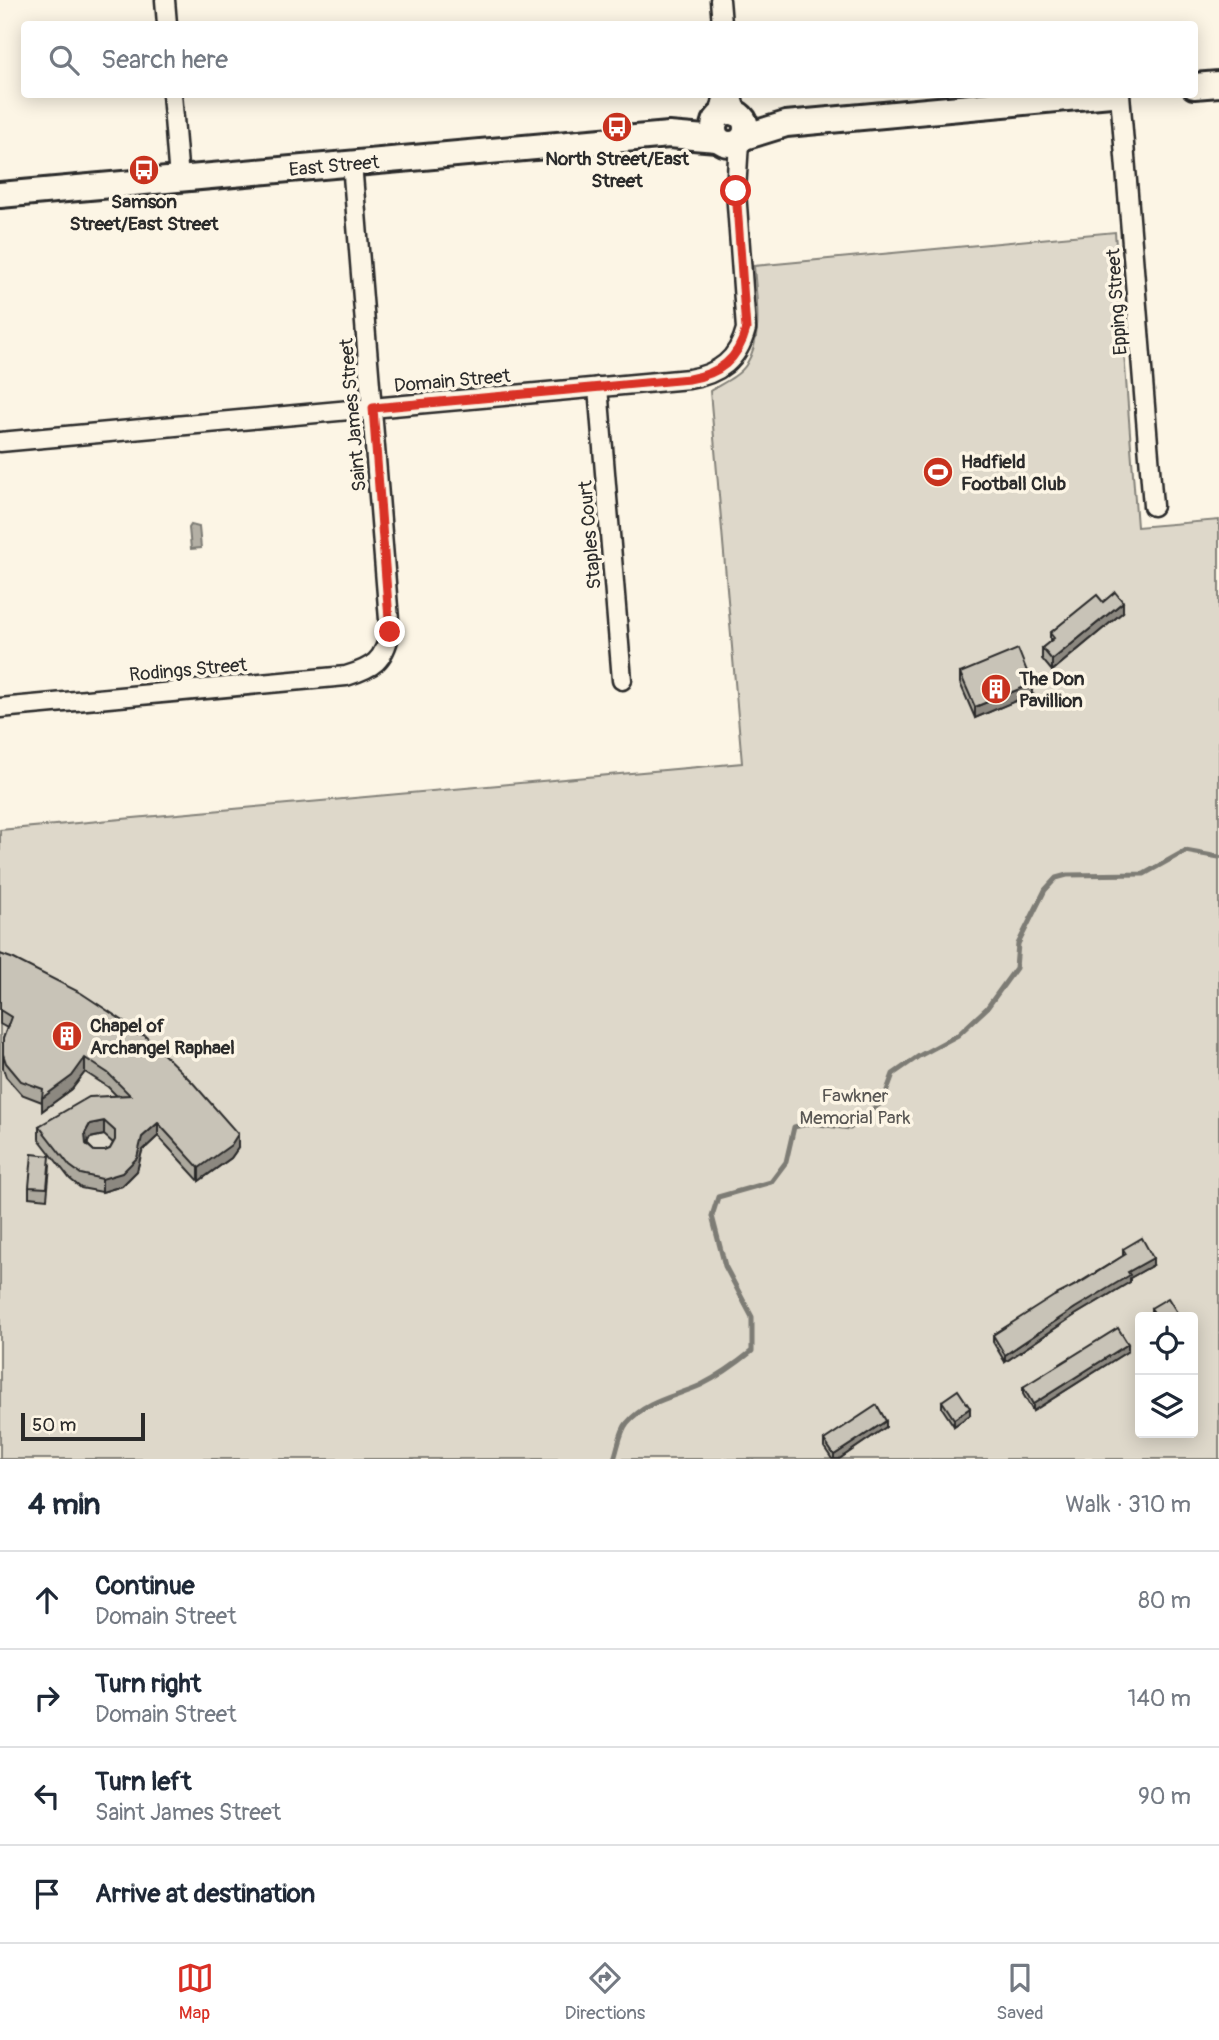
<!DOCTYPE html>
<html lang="en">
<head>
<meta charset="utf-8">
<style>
  :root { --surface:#fff; --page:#f2f2f3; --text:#1f2937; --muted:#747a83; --line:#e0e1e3; --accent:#d93025 }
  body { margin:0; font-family:Pangolin,sans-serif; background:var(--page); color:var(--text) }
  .controls { position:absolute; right:21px; bottom:21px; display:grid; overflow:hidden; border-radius:7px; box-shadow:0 4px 18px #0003 }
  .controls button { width:63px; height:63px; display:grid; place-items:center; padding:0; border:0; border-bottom:2px solid var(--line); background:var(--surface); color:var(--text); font:35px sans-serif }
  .scale { position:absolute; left:21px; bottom:18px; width:124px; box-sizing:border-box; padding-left:7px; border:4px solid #2b2b2b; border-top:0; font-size:19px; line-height:24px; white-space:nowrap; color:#2b2b2b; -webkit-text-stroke:5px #fcf5e5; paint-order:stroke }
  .stop { position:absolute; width:21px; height:21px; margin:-16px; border:5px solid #d93025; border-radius:50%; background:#fff }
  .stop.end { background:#d93025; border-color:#fff; box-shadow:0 2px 7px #0008 }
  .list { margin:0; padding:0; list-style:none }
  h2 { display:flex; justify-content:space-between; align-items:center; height:91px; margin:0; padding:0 28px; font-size:30px }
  h2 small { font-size:23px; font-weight:400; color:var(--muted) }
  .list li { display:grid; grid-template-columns:46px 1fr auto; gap:21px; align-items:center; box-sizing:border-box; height:98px; padding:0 28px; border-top:2px solid var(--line) }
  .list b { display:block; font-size:26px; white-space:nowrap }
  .list p { margin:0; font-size:23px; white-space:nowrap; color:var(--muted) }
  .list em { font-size:23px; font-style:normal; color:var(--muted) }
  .icon { flex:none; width:38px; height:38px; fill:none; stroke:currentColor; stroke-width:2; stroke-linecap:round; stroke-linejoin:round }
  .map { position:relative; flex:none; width:1219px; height:1459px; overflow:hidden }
  .search { position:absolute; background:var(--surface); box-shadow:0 4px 18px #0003; left:21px; right:21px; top:21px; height:77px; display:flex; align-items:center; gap:18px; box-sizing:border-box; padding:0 24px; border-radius:7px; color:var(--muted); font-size:26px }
  .sheet { height:483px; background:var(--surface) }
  nav { display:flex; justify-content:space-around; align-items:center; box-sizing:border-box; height:98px; border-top:2px solid var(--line); background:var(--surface); font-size:19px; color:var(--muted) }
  nav a { display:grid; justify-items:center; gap:4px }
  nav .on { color:var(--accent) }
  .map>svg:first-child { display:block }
  .green { fill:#ded8ca; stroke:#84827a; stroke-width:2; fill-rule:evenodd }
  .water { fill:#b4b0a5; stroke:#7d7b74; stroke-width:2 }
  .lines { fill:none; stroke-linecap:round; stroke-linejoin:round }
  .stream { stroke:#7d7b74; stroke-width:5 }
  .street-casing { stroke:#2b2b2b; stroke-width:23 }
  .secondary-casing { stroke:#2b2b2b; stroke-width:30 }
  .street { stroke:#fcf5e5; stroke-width:18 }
  .secondary { stroke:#fcf5e5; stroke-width:24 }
  .wall { fill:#aca89d; stroke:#2b2b2b; stroke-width:2; fill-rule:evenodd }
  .shaded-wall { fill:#8c8880; stroke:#2b2b2b; stroke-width:2 }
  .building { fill:#c8c3b7; stroke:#2b2b2b; stroke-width:2; fill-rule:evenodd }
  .route { stroke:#d93025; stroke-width:9 }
  .labels { text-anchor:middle; stroke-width:7; stroke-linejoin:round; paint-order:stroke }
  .poi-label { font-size:19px; font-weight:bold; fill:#2b2b2b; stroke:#fcf5e5; text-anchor:start }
  .street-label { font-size:19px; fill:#2b2b2b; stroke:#fcf5e5 }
  .park-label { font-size:19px; fill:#585653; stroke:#fcf5e5 }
</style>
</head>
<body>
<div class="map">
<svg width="1219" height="1459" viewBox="0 0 1219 1459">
  <rect width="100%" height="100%" fill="#fcf5e5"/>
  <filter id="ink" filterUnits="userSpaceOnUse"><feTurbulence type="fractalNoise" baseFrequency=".0143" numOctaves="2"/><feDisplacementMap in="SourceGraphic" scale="14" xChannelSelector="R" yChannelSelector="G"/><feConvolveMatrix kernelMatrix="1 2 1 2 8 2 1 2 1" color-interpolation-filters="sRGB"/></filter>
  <g filter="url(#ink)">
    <!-- green -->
    <path class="green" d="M1115,232L1137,527L1219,520V1459H0V830L742,763L710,391C721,384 739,376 746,365C764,336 756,298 754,266ZM1140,1317H1193V1433H1140Z"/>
    <!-- water -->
    <polygon class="water" points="191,525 199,527 201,548 191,549 189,528"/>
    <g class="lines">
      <!-- stream -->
      <path class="stream" d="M614,1459C618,1448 620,1431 627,1423C645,1401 677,1396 701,1385C719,1376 736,1364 752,1351V1317L725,1266L712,1216L718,1197L771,1182L786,1162L794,1127L811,1123L850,1128L883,1101L893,1074L919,1056L958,1035L987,1008L1016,968L1018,944L1045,890L1056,878L1067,875L1144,874L1185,851L1219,857"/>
      <!-- street casing -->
      <g class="street-casing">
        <g id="street">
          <polyline points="165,0 167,24"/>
          <polyline points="720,0 722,24"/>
          <polyline points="172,94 179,179"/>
          <polyline points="731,94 737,114"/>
          <polyline points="1120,94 1153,506"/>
          <polyline points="719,116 724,94"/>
          <polyline points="598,387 622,680"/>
          <path d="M0,442L689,379C719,374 738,360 746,329L736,191L739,142"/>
          <path d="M0,708L346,676C373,668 384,661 390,632L352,163"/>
        </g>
      </g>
      <!-- secondary casing -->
      <g class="secondary-casing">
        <g id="secondary">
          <polyline points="1194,86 1219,84"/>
          <circle cx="730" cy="128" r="16"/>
          <polyline points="744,137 786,124 1111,94"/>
          <polyline points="0,195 669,135 717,139"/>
        </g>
      </g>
      <!-- street -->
      <use href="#street" class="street"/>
      <!-- secondary -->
      <use href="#secondary" class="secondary"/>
    </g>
    <!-- wall -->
    <g class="wall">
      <polygon points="1103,602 1123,612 1052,671 1042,659 1042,648 1050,642 1050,633"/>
      <polygon points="960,673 1032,694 975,718 960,683"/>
      <path d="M0,954L134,1035L238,1148L231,1158L199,1181L158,1136L142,1151L137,1171L122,1186L102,1192L81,1188L70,1179L39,1139V1126L117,1096L108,1087L85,1072L72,1089L42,1111V1102L21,1094L6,1077L3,1068V1039L7,1028L0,1024ZM104,1135L113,1143L110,1149L105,1151H94L87,1144L90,1138Z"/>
      <polygon points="50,1166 47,1199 29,1197 29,1187"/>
      <polygon points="1123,1249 1153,1265 1130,1278 1130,1282 1075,1315 1005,1362 993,1342 993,1335 1123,1256"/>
      <polygon points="1151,1308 1178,1317 1152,1317 1151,1315"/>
      <polygon points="1128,1351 1033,1411 1023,1394 1023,1387"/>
      <polygon points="942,1401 970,1415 954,1426 942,1408"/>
      <polygon points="886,1427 839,1459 832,1459 824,1447 824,1440"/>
    </g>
    <!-- shaded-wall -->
    <g class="shaded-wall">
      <polygon points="1123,602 1123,612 1052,671 1052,660"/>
      <polygon points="1032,684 1032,694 975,718 975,707"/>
      <polygon points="85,1058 85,1072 72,1089 42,1111 42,1098"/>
      <polygon points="104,1121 104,1135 90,1138 85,1147 85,1133 90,1124"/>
      <polygon points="158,1123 158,1136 142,1151 137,1171 122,1186 102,1192 102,1179 142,1137"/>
      <polygon points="238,1134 238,1148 231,1158 199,1181 199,1168"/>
      <polygon points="1153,1258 1153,1265 1130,1278 1130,1282 1075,1315 1005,1362 1005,1355 1128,1272"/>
      <polygon points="1128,1344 1128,1351 1033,1411 1033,1404"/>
      <polygon points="970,1408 970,1415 954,1426 954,1419"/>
      <polygon points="886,1421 886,1427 839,1459 834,1459 834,1455"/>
    </g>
    <!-- building -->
    <g class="building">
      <polygon points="1115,592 1123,602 1052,660 1042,648 1054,638 1050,633 1097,595 1103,602"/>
      <polygon points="1018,649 1032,684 975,707 960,673"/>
      <path d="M0,954L14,959L81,993L134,1028L133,1035H144L193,1083L238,1134L231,1145L199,1168L158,1123L142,1137L137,1158L122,1173L102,1179L81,1174L70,1166L39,1126L89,1097L130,1095L108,1073L85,1058L72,1076L42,1098L43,1089L21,1081L6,1063L3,1054V1039L11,1017L0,1010ZM104,1121L115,1131V1140L110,1149L105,1151H94L86,1144L85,1133L90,1124Z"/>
      <polygon points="32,1154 50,1156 47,1188 29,1187"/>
      <polygon points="1142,1238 1153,1258 1128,1272 1130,1275 1075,1308 1005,1355 993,1335 1054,1296 1080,1283 1126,1254 1123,1249"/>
      <polygon points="1168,1298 1178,1314 1172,1317 1157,1317 1151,1308"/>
      <polygon points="1118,1328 1128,1344 1033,1404 1023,1387"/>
      <polygon points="958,1390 970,1408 954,1419 942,1401"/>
      <polygon points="877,1405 886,1421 834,1455 824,1440"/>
    </g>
  </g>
  <g class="lines" filter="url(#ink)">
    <!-- route -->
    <path class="route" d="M390,632L373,408L689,379C719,374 738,360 746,329L736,191"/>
  </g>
  <!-- icons -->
  <defs>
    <g id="bus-disc" transform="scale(1.575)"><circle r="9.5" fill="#c8321e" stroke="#fcf5e5"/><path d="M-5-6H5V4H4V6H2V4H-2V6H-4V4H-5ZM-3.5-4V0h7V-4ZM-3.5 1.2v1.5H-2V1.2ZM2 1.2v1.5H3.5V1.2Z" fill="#fff"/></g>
    <g id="stadium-disc" transform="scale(1.575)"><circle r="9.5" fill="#c8321e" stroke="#fcf5e5"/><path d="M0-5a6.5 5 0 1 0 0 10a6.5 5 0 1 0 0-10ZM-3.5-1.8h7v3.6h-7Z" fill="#fff"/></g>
    <g id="building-disc" transform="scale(1.575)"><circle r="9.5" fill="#c8321e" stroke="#fcf5e5"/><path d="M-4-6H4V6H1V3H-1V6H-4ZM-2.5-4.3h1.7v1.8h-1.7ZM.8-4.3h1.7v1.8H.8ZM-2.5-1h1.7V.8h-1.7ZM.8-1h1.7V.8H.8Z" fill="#fff"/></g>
  </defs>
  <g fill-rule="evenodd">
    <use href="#bus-disc" x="617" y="127"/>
    <use href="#bus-disc" x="144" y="170"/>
    <use href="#stadium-disc" x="938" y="472"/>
    <use href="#building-disc" x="996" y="689"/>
    <use href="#building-disc" x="67" y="1036"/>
  </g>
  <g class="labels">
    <!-- poi labels -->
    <g class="poi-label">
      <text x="617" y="165" text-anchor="middle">North Street/East<tspan x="617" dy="22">Street</tspan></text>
      <text x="144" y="208" text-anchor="middle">Samson<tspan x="144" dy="22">Street/East Street</tspan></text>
      <text x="961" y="468">Hadfield<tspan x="961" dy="22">Football Club</tspan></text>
      <text x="1019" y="685">The Don<tspan x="1019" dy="22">Pavillion</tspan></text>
      <text x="90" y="1032">Chapel of<tspan x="90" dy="22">Archangel Raphael</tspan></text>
    </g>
    <!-- street labels -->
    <g class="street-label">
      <text transform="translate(334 165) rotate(-5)" y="7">East Street</text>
      <text transform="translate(1116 302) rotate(-94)" y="7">Epping Street</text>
      <text transform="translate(452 380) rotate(-5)" y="7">Domain Street</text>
      <text transform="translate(352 415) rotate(-95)" y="7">Saint James Street</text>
      <text transform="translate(589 535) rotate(-95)" y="7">Staples Court</text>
      <text transform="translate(188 669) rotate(-5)" y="7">Rodings Street</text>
    </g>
    <!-- park labels -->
    <g class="park-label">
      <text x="855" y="1102">Fawkner<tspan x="855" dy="22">Memorial Park</tspan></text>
    </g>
  </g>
</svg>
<div class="controls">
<button><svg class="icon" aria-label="locate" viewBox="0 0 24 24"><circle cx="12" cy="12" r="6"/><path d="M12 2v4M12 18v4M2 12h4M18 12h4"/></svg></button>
<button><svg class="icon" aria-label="layers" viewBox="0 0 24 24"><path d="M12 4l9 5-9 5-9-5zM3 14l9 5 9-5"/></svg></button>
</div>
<div class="scale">50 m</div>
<div class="stop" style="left:736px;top:191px"></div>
<div class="stop end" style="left:390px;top:632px"></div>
<div class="search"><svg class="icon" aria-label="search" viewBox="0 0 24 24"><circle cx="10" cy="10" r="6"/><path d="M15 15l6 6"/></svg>Search here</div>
</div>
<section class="sheet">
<h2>4 min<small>Walk · 310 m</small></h2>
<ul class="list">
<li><svg class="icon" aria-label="ahead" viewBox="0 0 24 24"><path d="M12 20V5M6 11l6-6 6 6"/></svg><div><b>Continue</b><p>Domain Street</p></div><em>80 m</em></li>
<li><svg class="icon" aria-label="right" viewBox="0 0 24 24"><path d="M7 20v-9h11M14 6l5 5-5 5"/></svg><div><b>Turn right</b><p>Domain Street</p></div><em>140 m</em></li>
<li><svg class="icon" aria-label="left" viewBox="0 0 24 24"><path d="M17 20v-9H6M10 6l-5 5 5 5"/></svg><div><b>Turn left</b><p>Saint James Street</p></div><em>90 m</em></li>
<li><svg class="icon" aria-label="arrive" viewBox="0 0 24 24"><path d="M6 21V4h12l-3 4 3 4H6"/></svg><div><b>Arrive at destination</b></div></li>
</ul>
</section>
<nav>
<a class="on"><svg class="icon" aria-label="map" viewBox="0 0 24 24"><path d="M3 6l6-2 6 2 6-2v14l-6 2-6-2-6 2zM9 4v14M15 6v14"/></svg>Map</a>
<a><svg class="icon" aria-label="directions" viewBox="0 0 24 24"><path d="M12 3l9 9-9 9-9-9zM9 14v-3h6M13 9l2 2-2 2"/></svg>Directions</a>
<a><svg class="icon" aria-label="saved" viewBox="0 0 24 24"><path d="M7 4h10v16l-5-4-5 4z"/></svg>Saved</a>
</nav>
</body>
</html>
